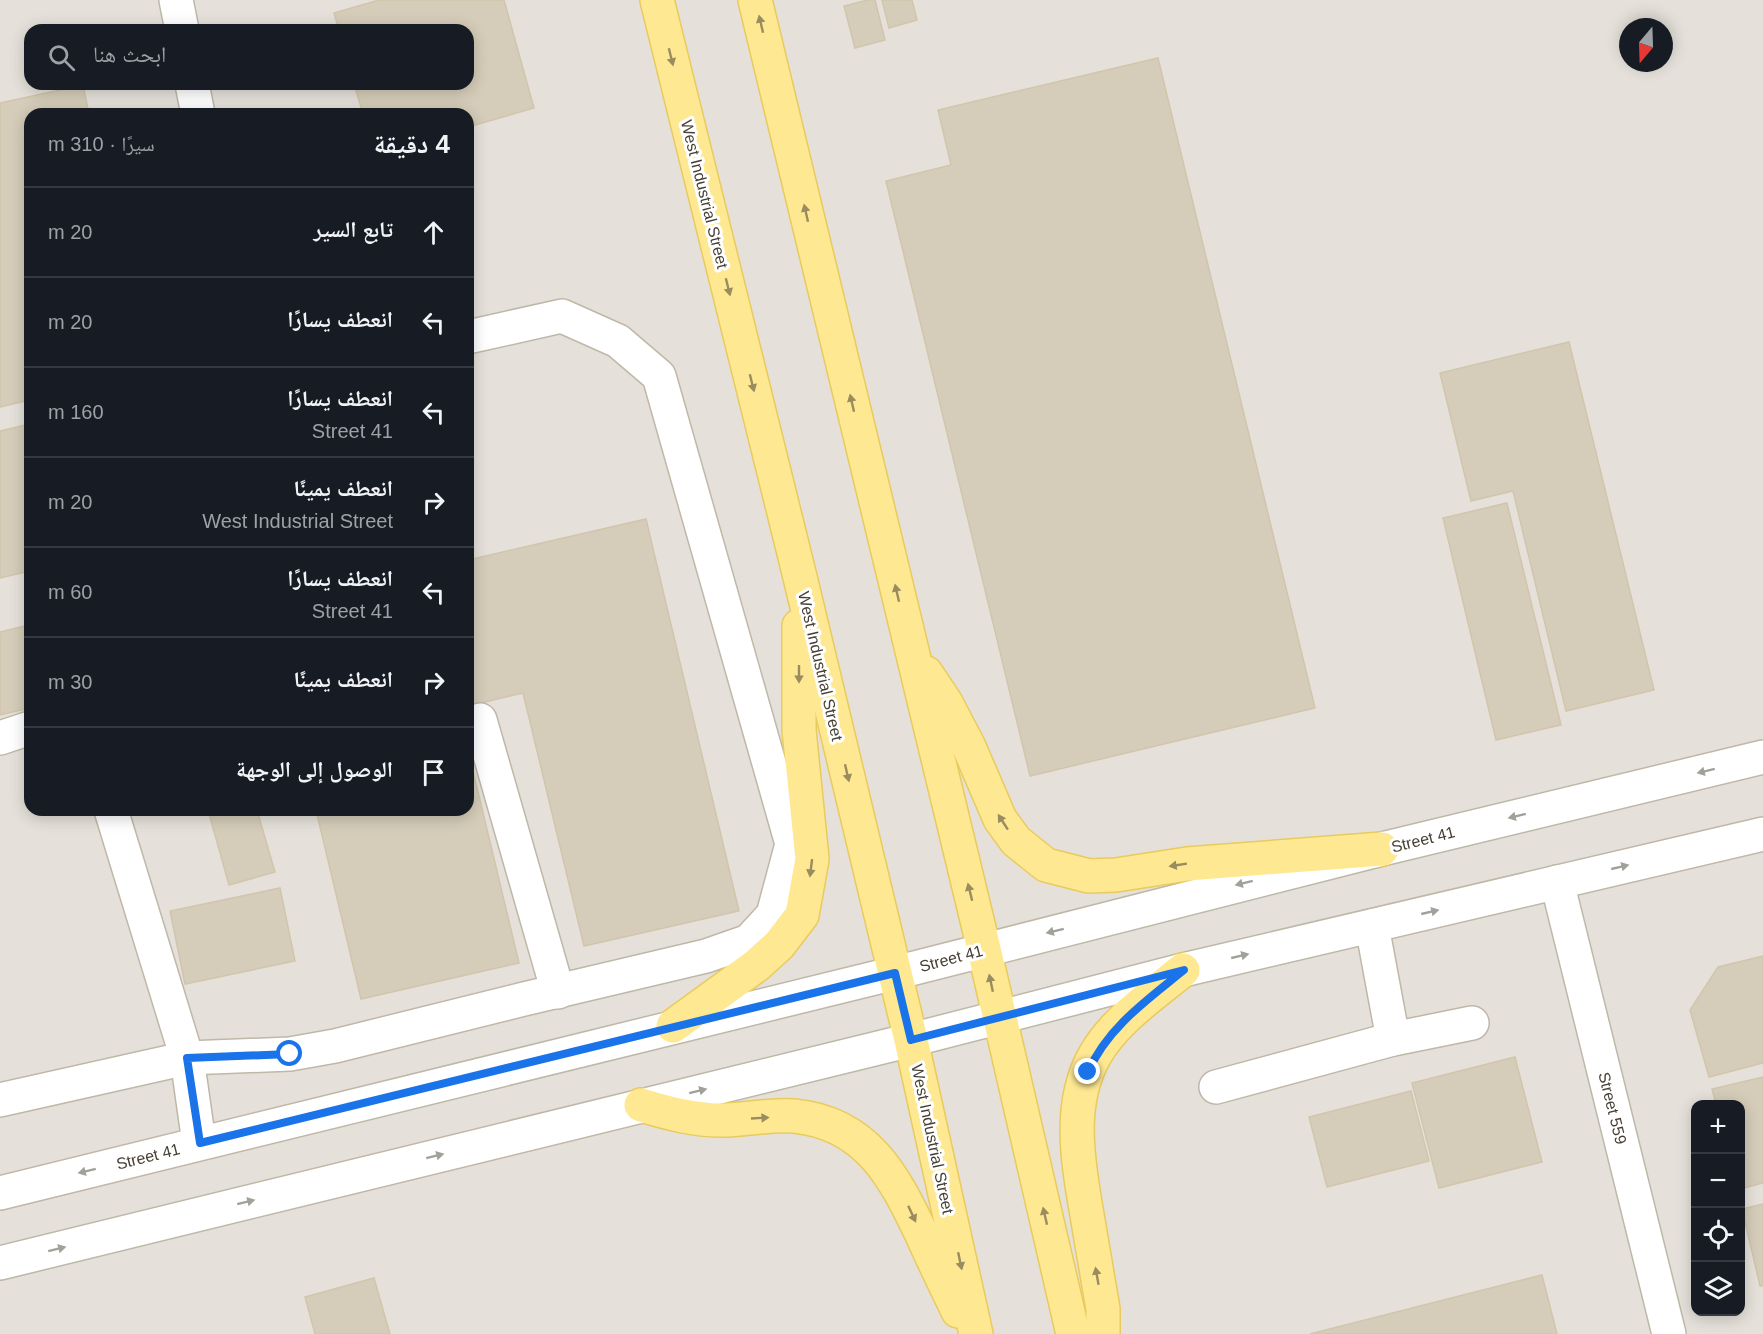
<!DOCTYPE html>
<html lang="ar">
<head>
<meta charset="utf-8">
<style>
  :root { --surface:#171b24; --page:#242831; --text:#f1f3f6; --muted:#9ea1a6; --line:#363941 }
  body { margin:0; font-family:Arial,"Noto Naskh Arabic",sans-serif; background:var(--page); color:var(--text); direction:rtl }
  .controls { position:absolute; right:18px; bottom:18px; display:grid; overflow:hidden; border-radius:12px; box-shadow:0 3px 15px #0003 }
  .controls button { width:54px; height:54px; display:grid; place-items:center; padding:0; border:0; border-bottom:2px solid var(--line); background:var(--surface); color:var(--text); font:30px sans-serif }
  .compass { position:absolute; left:1619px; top:18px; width:54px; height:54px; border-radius:50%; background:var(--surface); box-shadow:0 3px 15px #0003; rotate:199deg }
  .stop { position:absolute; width:18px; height:18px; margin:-14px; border:4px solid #1a73e8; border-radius:50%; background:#fff }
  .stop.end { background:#1a73e8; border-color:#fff; box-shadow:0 2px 6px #0008 }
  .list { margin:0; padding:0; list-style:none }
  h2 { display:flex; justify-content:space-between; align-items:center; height:78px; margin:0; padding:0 24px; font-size:26px }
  h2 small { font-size:20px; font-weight:400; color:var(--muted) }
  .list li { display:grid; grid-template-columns:39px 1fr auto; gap:18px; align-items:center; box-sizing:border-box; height:90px; padding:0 24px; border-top:2px solid var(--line) }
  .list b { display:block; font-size:22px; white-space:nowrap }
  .list p { margin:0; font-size:20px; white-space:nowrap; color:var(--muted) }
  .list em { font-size:20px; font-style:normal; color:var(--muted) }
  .icon { flex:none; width:33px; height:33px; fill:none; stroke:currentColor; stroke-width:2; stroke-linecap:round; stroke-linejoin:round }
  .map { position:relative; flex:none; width:1763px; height:1334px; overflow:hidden; direction:ltr }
  .search { position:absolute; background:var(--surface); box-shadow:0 3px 15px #0003; left:24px; top:24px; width:450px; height:66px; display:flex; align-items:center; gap:15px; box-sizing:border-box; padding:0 21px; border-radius:18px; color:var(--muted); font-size:22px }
  .panel { position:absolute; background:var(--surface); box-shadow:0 3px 15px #0003; left:24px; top:108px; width:450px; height:708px; border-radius:18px; direction:rtl }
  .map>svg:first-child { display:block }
  .industrial { fill:#e5e1da; fill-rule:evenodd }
  .building { fill:#d5cdb9; stroke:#d1c5ac; stroke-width:1.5 }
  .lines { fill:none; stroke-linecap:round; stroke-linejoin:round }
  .minor-casing { stroke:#bfb8a7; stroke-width:36 }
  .major-casing { stroke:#e9ca5d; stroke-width:36 }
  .minor { stroke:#fff; stroke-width:33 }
  .major { stroke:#ffe892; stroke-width:33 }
  .oneway { fill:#998c5e }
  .oneway2 { fill:#a2a09a }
  .route { stroke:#1a73e8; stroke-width:8 }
  .labels { text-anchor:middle; stroke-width:6; stroke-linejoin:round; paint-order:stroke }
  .street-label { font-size:16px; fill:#464034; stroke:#fff }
</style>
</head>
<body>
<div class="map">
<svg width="1763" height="1334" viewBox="0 0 1763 1334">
  <rect width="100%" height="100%" fill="#f3f0e5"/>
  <!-- industrial -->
  <path class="industrial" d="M0,0H1763V1334H0ZM1628,27H1664V63H1628ZM30,30H468V84H30ZM30,114H468V810H30ZM1696,1104H1740V1312H1696Z"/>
  <!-- building -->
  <g class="building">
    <polygon points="379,0 504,0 534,108 468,127 468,114 363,114 354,84 468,84 468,30 339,30 334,13"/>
    <polygon points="868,0 875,0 885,40 855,48 844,6"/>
    <polygon points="882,0 912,0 917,20 889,28"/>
    <polygon points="1158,58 1315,708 1030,776 886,181 951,165 938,110"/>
    <polygon points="83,85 89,114 30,114 30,400 0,407 0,103"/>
    <polygon points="1569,342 1654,690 1566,711 1513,491 1471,501 1440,373"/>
    <polygon points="30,424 30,571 0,578 0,431"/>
    <polygon points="1507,503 1561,725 1496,740 1443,518"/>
    <polygon points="646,519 739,911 584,946 523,693 468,706 468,560"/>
    <polygon points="29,625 30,708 0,715 0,632"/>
    <polygon points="468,750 519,963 361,999 316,810 468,810"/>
    <polygon points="208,810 257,810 275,872 229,885"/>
    <polygon points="280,888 295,961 185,984 170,911"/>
    <polygon points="1763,956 1763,1063 1709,1077 1690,1010 1718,967"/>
    <polygon points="1515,1057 1542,1162 1439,1188 1412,1083"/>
    <polygon points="1763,1077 1763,1183 1740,1189 1740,1104 1716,1104 1712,1089"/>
    <polygon points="1411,1091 1429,1161 1327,1187 1309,1117"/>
    <polygon points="1763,1204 1763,1286 1760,1286 1742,1209"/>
    <polygon points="1542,1275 1557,1334 1310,1334"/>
    <polygon points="374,1278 390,1334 315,1334 305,1297"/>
  </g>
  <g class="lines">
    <!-- minor casing -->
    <g class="minor-casing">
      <g id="minor">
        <polyline points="176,0 182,30"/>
        <polyline points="192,84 198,114"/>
        <polyline points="480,720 558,992"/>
        <polyline points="0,738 30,728"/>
        <polyline points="111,810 187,1058 199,1143"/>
        <polyline points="1557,882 1669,1334"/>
        <polyline points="1372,926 1393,1039"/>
        <polyline points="1216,1087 1393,1039 1472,1023"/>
        <polyline points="0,1100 187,1058 290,1054 335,1046 524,999 706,956 749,941 773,915 792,844 659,376 618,341 562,316 468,337"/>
        <polyline points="0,1193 895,973 1382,849 1763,757"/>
        <polyline points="0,1263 911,1040 1183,970 1763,834"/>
      </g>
    </g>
    <!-- major casing -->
    <g class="major-casing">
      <g id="major">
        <polyline points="657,0 799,573 911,1040 976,1334"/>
        <polyline points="755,0 984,949 1073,1334"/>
        <polyline points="926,673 946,703 969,747 1000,819 1016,841 1046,865 1089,876 1116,875 1187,864 1382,849"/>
        <polyline points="673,1026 757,965 779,945 802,915 812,859 799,730 799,626"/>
        <path d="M641,1105C668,1113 693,1120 721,1120C745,1120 770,1114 794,1116C868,1123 895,1178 923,1237C934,1262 946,1286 958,1311"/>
        <path d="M1103,1334V1309C1098,1278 1092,1246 1087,1215C1078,1162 1067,1104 1095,1055C1115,1020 1153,995 1183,970"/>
      </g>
    </g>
    <!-- minor -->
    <use href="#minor" class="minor"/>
    <!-- major -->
    <use href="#major" class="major"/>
  </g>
  <!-- one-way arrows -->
  <defs><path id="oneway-solid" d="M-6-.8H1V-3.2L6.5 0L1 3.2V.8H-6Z" transform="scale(1.5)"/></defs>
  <g class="oneway">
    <use href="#oneway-solid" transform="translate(761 24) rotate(-103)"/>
    <use href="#oneway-solid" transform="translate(671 57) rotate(76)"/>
    <use href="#oneway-solid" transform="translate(806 213) rotate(-103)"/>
    <use href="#oneway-solid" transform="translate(728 287) rotate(76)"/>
    <use href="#oneway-solid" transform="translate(752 383) rotate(76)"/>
    <use href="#oneway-solid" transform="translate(852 403) rotate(-103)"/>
    <use href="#oneway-solid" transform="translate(897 593) rotate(-103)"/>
    <use href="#oneway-solid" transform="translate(799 674) rotate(90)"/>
    <use href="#oneway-solid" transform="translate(847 773) rotate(77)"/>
    <use href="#oneway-solid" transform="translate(1003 822) rotate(-123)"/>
    <use href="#oneway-solid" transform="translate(1178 865) rotate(171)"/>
    <use href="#oneway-solid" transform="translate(811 868) rotate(97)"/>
    <use href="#oneway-solid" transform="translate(970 892) rotate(-104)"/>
    <use href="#oneway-solid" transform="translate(991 983) rotate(-102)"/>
    <use href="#oneway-solid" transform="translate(760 1118) rotate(-3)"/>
    <use href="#oneway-solid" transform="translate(912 1214) rotate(65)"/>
    <use href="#oneway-solid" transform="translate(1045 1216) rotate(-103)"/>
    <use href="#oneway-solid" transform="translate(960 1261) rotate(78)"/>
    <use href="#oneway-solid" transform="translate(1097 1276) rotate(-100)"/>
  </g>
  <g class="oneway2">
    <use href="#oneway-solid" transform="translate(1706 771) rotate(166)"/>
    <use href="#oneway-solid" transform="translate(1517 816) rotate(166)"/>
    <use href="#oneway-solid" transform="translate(1620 867) rotate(-13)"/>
    <use href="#oneway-solid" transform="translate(1244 883) rotate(166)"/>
    <use href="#oneway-solid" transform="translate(1430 912) rotate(-13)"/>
    <use href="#oneway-solid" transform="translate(1055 931) rotate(166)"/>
    <use href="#oneway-solid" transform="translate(1240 956) rotate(-13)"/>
    <use href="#oneway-solid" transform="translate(698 1091) rotate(-14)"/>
    <use href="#oneway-solid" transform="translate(435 1156) rotate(-14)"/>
    <use href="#oneway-solid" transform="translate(87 1171) rotate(166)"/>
    <use href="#oneway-solid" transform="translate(246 1202) rotate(-14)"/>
    <use href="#oneway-solid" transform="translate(57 1249) rotate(-14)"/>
  </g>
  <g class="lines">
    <!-- route -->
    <path class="route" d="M290,1054L187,1058L200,1143L895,973L911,1040L1184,970C1147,1000 1107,1028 1088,1072"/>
  </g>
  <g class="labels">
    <!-- street labels -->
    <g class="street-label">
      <text transform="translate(705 194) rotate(76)" y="6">West Industrial Street</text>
      <text transform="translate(821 666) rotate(77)" y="6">West Industrial Street</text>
      <text transform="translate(1423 839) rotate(-14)" y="6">Street 41</text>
      <text transform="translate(951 958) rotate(-15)" y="6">Street 41</text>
      <text transform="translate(1613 1108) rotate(76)" y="6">Street 559</text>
      <text transform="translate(933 1139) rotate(78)" y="6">West Industrial Street</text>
      <text transform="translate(148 1156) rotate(-14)" y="6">Street 41</text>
    </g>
  </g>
</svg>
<div class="controls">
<button>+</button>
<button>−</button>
<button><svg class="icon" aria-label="locate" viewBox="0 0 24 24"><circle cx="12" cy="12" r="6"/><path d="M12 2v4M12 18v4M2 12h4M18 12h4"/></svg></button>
<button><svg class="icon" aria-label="layers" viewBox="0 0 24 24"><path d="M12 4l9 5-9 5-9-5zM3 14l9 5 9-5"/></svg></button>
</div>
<svg class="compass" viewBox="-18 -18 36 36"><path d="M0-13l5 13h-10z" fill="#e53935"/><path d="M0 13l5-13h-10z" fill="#9ea1a6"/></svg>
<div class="stop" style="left:290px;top:1054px"></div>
<div class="stop end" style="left:1088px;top:1072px"></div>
<div class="search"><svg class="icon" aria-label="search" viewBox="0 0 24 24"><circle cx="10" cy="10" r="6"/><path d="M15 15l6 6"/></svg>ابحث هنا</div>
<section class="panel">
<h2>4 دقيقة<small>سيرًا · 310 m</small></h2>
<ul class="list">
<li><svg class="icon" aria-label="ahead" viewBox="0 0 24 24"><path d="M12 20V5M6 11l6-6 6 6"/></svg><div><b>تابع السير</b></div><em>20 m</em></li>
<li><svg class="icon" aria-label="left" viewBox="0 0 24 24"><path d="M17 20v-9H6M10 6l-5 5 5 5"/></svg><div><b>انعطف يسارًا</b></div><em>20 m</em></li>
<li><svg class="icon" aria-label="left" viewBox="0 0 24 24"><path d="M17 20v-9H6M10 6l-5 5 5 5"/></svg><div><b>انعطف يسارًا</b><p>Street 41</p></div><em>160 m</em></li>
<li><svg class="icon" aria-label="right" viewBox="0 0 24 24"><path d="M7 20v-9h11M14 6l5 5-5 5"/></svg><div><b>انعطف يمينًا</b><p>West Industrial Street</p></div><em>20 m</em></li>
<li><svg class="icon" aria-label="left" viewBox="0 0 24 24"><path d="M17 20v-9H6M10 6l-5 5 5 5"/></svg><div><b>انعطف يسارًا</b><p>Street 41</p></div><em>60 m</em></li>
<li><svg class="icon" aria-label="right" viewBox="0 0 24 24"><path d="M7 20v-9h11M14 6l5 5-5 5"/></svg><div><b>انعطف يمينًا</b></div><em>30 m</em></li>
<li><svg class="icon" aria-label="arrive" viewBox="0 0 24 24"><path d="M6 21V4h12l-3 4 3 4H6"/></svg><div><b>الوصول إلى الوجهة</b></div></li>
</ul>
</section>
</div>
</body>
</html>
